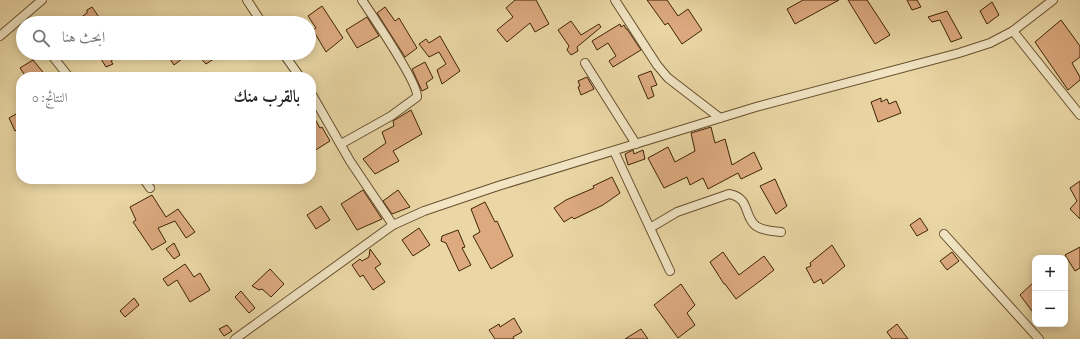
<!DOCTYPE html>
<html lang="ar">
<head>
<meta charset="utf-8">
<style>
  :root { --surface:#fff; --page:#f6f6f6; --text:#222; --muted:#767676; --line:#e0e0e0 }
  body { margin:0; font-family:"IM FELL Double Pica",Amiri,serif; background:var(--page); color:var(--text); direction:rtl }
  .controls { position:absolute; right:12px; bottom:12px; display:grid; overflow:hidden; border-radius:8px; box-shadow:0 2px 10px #0003 }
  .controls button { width:36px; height:36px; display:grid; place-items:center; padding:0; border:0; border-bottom:1px solid var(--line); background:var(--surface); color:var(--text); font:20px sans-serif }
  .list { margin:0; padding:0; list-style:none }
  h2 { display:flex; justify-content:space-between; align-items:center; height:52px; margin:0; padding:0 16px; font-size:17px }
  h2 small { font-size:13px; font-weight:400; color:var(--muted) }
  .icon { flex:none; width:22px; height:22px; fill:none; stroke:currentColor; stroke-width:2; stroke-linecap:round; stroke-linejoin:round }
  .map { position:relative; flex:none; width:1080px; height:339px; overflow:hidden; direction:ltr }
  .search { position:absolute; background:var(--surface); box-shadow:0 2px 10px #0003; left:16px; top:16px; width:300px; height:44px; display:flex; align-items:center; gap:10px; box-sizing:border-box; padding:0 14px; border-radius:22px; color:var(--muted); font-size:15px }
  .panel { position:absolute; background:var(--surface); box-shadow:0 2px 10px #0003; left:16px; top:72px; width:300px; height:112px; border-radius:16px; direction:rtl }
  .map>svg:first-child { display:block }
  .building { fill:#ddaa80; stroke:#3f2306 }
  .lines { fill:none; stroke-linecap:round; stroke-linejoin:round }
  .street-casing { stroke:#6a502e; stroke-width:10 }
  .street { stroke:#f1e5c4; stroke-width:8 }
</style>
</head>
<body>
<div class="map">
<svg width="1080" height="339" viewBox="0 0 1080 339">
  <rect width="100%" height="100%" fill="#ead7a5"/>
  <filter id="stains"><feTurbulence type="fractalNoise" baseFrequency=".005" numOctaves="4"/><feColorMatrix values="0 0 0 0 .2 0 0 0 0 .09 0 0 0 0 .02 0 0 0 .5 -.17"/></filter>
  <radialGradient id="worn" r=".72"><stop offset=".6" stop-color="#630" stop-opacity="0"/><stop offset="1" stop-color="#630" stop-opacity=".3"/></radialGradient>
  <!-- building -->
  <g class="building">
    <polygon points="515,0 536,0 549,24 535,32 530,23 507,42 497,30 513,17 506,8"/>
    <polygon points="647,0 667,0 678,16 688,9 702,30 682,44 668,23 665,25"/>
    <polygon points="803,0 839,0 795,24 787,9"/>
    <polygon points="848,0 867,0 890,35 875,44"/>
    <polygon points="907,0 917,0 921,7 912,10"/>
    <polygon points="992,2 999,15 987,24 980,11"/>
    <polygon points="322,6 343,38 326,52 313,30 316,28 308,16"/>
    <polygon points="92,7 101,20 96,23 83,23 80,18 87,13 87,10"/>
    <polygon points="385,7 395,21 399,18 417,48 405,57 377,13"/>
    <polygon points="947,11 962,38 951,42 940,20 932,22 928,17"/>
    <polygon points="367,17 379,36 357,48 346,30"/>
    <polygon points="1061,20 1080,46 1080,57 1072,63 1080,77 1080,80 1068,90 1035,42"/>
    <polygon points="571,21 581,35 599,24 601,27 577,47 578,51 571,55 567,50 569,46 558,30"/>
    <polygon points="620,24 621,27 624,25 626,29 627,29 641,50 613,67 609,61 616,56 608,43 597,50 592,41"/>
    <polygon points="440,36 460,71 442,84 437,70 446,64 439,52 429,57 419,44 426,39 429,43"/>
    <polygon points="101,53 123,53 111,61 113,64 106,67 101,59 104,58"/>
    <polygon points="166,53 190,53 174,65"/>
    <polygon points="196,53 223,53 206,64"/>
    <polygon points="33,60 47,77 26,77 20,68"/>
    <polygon points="425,62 433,78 426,83 428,88 422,91 412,69"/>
    <polygon points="651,71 657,85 651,87 654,96 648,99 638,76"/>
    <polygon points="587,77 594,89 581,95 578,87 580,86 578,81"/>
    <polygon points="881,98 881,102 887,99 889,104 896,101 901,113 878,122 871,102"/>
    <polygon points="411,110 422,134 393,151 399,161 375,174 363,159 386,143 382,132 394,126 393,121"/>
    <polygon points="311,112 320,128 322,127 330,141 314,151 311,145"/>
    <polygon points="16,114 21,123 21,126 15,131 9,118"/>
    <polygon points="711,127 715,143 725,139 732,165 754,152 762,169 741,179 738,173 708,189 703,178 690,185 687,177 664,188 648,158 668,147 675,162 695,151 691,133"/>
    <polygon points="633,150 634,154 643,150 645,159 628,165 625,154"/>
    <polygon points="612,177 620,193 603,205 574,219 572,217 564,222 554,208 566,200 594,188 593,186"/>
    <polygon points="775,179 787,206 776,214 760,186"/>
    <polygon points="1080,181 1080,219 1070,209 1077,201 1070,188"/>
    <polygon points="363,190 382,219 357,230 341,204"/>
    <polygon points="398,190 410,207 392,214 383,201"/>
    <polygon points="152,195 166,217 178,209 195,232 186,238 175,221 158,228 166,242 152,250 133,222 136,220 130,207"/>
    <polygon points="485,202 495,222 497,221 513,256 491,269 473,236 480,232 471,209"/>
    <polygon points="321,206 330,220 316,229 307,215"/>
    <polygon points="920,218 928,230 917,236 910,225"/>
    <polygon points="419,228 430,245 413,256 402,240"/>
    <polygon points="458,230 465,247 462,248 471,265 459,271 446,243 441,241 442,236"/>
    <polygon points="174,243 180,255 174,259 166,249"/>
    <polygon points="832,245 845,266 823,284 821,279 814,283 806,268 811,266 810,263"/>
    <polygon points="1080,247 1080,268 1075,271 1065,255"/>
    <polygon points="370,249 381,264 375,268 385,282 373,290 363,275 360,277 352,265 360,259 362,261 369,257"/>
    <polygon points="723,252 739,275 764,256 774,270 760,281 736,299 725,284 724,284 710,262"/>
    <polygon points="952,252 959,261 947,270 940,261"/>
    <polygon points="185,264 194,277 200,273 210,290 190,302 177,280 168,286 163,279"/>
    <polygon points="270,269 284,284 271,297 262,289 259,290 252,286"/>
    <polygon points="1035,281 1035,315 1020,295"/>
    <polygon points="681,284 695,305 687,313 695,325 678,338 654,305"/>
    <polygon points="241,291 255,308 249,313 235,297"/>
    <polygon points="134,298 139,305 125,317 120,311"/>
    <polygon points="514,318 522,332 513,337 514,339 495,339 489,330 499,324 500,327"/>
    <polygon points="897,324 908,339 892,339 887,332"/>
    <polygon points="227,325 232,331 224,336 219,329"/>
    <polygon points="641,329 648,339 625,339"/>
  </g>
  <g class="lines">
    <!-- street casing -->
    <g class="street-casing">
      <g id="street">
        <polyline points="247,0 262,23"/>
        <polyline points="615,0 657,65 668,78 720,118"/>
        <polyline points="1013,31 1080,115"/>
        <polyline points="0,36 42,0"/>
        <polyline points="50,53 69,77"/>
        <polyline points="283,53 300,77"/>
        <polyline points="585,63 636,144"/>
        <polyline points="311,93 350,161 393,225"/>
        <path d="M341,144L391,116L417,97C419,84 372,15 362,0"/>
        <polyline points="614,151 670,271"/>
        <polyline points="144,179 150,188"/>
        <path d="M650,228L677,212L729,194C751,198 743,216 756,226C763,231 773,231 781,232"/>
        <polyline points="944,234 1039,339"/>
        <polyline points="235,339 393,225 424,211 498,186 756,107 959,53 990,43 1013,31 1053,0"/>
      </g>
    </g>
    <!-- street -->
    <use href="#street" class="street"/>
  </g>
  <rect width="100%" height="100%" filter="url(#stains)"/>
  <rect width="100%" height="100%" fill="url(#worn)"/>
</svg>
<div class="controls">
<button>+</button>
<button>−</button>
</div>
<div class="search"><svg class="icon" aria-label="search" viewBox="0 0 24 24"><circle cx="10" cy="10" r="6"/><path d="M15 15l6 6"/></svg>ابحث هنا</div>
<section class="panel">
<h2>بالقرب منك<small>النتائج: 0</small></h2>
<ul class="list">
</ul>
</section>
</div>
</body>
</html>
